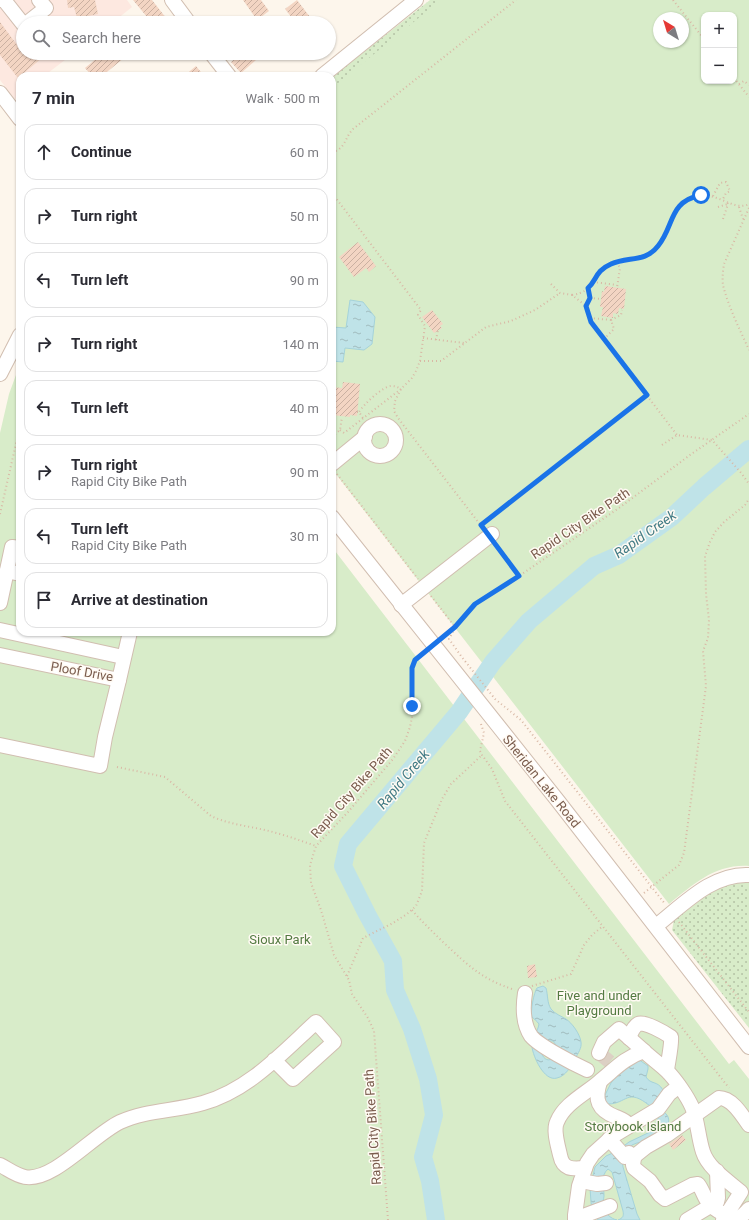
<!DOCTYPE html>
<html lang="en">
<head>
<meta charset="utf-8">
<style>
  :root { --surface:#fff; --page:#f2f2f3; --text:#2b2b33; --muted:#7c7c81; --line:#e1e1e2 }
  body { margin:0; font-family:Roboto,sans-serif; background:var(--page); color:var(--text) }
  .controls { position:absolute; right:12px; top:12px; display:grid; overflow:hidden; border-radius:8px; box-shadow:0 1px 3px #0004 }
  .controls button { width:36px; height:36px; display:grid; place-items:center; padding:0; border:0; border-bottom:1px solid var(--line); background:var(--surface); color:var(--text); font:20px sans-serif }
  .compass { position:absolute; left:653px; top:12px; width:36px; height:36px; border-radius:50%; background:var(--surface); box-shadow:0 1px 3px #0004; rotate:322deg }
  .stop { position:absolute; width:12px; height:12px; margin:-9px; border:3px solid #1a73e8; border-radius:50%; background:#fff }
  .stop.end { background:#1a73e8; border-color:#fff; box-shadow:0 1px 4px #0008 }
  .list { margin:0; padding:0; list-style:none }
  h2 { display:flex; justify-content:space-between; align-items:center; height:52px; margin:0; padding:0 16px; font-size:17px }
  h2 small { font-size:13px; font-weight:400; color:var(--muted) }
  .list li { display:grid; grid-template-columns:26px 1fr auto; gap:12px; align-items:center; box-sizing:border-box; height:56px; margin:0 8px 8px; padding:0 8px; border:1px solid var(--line); border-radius:12px }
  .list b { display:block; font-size:15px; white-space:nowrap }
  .list p { margin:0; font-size:13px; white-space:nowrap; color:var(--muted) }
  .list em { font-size:13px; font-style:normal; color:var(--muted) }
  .icon { flex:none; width:22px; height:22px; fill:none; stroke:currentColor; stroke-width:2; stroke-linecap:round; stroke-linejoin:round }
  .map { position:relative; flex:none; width:749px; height:1220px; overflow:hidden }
  .search { position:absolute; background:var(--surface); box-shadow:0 1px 3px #0004; left:16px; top:16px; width:320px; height:44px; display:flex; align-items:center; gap:10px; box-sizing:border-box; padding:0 14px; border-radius:22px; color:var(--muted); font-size:15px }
  .panel { position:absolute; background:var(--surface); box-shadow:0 1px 3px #0004; left:16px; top:72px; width:320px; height:564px; border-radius:12px }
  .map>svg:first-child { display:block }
  .commercial { fill:#fde8e0 }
  .grass { fill:url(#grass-dots) }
  .green { fill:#d8ecc9; fill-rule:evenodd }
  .water { fill:url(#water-ripples); stroke:#a5d3da; fill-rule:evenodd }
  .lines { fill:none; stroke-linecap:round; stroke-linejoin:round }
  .river { stroke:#bfe3e8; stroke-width:18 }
  .building { fill:url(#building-hatch) }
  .minor-tunnel { stroke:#dcd0c4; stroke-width:14; stroke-dasharray:14 7; stroke-linecap:butt }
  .minor-casing { stroke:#d1beb0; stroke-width:16 }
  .path { stroke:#d9b8a5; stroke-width:2; stroke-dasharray:1 3; stroke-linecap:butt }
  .minor { stroke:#fff; stroke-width:14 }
  .route { stroke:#1a73e8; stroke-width:5 }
  .labels { text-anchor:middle; stroke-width:3; stroke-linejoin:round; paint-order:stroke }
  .street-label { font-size:13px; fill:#7a5c4d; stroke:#fffaf3 }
  .park-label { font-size:13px; fill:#537a41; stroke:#fffaf3 }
  .water-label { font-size:14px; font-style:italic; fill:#437c86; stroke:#fffaf3 }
</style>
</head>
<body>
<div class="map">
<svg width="749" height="1220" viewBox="0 0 749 1220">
  <defs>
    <pattern id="grass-dots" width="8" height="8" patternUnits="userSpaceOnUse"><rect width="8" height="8" fill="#d8ecc9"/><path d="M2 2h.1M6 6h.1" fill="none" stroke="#b4c2a5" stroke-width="1.8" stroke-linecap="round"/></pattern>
    <pattern id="water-ripples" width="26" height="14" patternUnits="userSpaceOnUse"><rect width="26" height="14" fill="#bfe3e8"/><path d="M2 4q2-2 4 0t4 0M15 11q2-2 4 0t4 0" fill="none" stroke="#a0bbbe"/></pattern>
    <pattern id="building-hatch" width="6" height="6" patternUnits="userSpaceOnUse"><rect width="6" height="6" fill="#f3d5c3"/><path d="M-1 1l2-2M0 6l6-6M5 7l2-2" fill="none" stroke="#cab0a1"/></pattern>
  </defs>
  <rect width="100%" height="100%" fill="#fdf6ec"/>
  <!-- commercial -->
  <polygon class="commercial" points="0,0 127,0 132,7 112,23 23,23 23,53 74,53 44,76 20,76 20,95 15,99 0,80"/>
  <!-- grass -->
  <g class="grass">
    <polygon points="430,0 471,0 332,116 332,77"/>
    <path d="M738,881H749V1028L672,930L674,920C695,905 712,888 738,881Z"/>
  </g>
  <!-- green -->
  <g class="green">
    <path d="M441,0H749V866C715,864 694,884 669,904L332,469V88ZM704,15H734V81H704ZM659,18H683V42H659Z"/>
    <polygon points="20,364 20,632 332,632 332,547 729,1064 734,1060 749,1079 749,1220 0,1220 0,433 9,394"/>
  </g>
  <!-- water -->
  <g class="water">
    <polygon points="350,300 363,302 375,317 372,344 364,350 345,348 343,362 332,361 332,327 346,328"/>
    <path d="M543,986L546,988C548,995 547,1003 551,1009C555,1014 561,1016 566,1019C572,1023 580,1034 581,1042C582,1048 578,1053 575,1059C571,1066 566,1076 557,1078C544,1082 533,1056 532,1047C531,1038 538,1032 539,1024C537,1021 534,1019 532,1017C530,1012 534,992 537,988ZM550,1041H553L558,1048C557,1051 555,1056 553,1058C547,1063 542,1057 541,1051L545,1043Z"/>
    <path d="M638,1059L648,1066V1069L646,1077C651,1085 657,1080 663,1090L661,1101L650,1106C627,1087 627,1104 608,1104L605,1101L604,1097L611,1083L623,1068Z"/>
    <path d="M664,1112C677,1122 660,1136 650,1140C645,1142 637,1142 632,1145C628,1148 625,1154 622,1158L623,1167L637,1214L640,1220H618C623,1218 624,1216 623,1211L612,1172L608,1169C600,1176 604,1186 604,1196C604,1199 602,1202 603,1205C603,1212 611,1219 617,1220H598L592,1210L591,1202L590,1188L595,1167L606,1156L617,1151L629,1142L650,1132L655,1126L659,1116Z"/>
  </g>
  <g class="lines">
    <!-- river -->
    <polyline class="river" points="436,1220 430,1181 423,1157 434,1115 428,1079 412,1029 395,990 393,961 367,914 343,866 348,844 459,712 493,662 529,621 594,566 619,555 672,517 704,487 749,449"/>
  </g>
  <!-- building -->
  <g class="building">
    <polygon points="67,0 95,0 98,14 77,18 74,7 68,8"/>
    <polygon points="133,0 152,0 170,23 139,23 147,17"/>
    <polygon points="243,0 261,0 269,11 257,20"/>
    <polygon points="297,0 310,17 302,23 296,23 285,9"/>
    <polygon points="0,22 23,53 48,53 18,78 0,55"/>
    <polygon points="103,53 130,53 102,76 92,76 85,68"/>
    <polygon points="242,53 264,53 241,73 231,62"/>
    <polygon points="196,66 204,76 184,76"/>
    <polygon points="358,242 376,266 369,272 366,268 354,277 339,257"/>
    <polygon points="605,286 626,289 624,309 619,308 618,314 613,313 613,318 601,316 603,307 600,307 602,291 604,292"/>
    <polygon points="432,310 443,324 440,326 442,328 434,333 422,317"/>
    <polygon points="343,382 360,384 357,416 350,415 350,417 332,415 332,387 342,388"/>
    <polygon points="535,964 537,977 528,978 527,966"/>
    <polygon points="682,1135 686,1140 673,1150 669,1144"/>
  </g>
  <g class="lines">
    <!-- minor-tunnel -->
    <polyline class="minor-tunnel" points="599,1053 616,1067"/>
    <!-- minor casing -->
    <g class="minor-casing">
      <g id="minor">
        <polyline points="4,0 23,24"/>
        <polyline points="172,0 189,23"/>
        <polyline points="27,23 46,8 39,0"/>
        <polyline points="211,53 229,76"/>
        <polyline points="322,76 416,0"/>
        <polyline points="0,93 20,119"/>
        <polyline points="0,374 20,335"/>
        <circle cx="380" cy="440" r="16"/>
        <polyline points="332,464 365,437"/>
        <polyline points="332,517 558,801 749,1047"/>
        <polyline points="7,571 20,574"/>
        <polyline points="0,603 12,547 20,548"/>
        <polyline points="401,605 492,534"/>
        <polyline points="0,630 123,657"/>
        <polyline points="0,655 119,680 130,632"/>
        <polyline points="0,745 100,766 105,737 119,680"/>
        <path d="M656,926C683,905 712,873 749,875"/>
        <path d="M525,993C523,1006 523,1024 531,1036C539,1046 574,1064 587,1070"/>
        <path d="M629,1038C631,1033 633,1027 638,1024C645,1021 665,1033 671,1037C672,1044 668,1062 667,1070"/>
        <path d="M644,1051C651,1058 661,1065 667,1071C676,1080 687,1096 692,1107C698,1121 698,1137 703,1152C708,1168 728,1181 741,1192L723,1220"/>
        <path d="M600,1082C594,1100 598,1110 616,1117C621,1119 625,1120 629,1125"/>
        <path d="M749,1125C742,1115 732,1098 719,1098L667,1135L646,1147L636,1155L634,1158L633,1165L634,1168L650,1181L660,1195L665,1199L692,1185L698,1184C703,1190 704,1198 709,1203C714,1210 730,1219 739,1217C743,1216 746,1212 749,1209"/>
        <polyline points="609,1139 625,1157 629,1153"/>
        <path d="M0,1165C8,1169 15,1175 25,1177C53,1182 93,1135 120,1122C146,1110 176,1111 203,1103C249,1090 282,1053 316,1022L334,1042L293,1079L274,1060"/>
        <path d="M585,1168C572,1169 563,1170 560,1155C558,1146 553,1130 557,1122C564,1104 585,1094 599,1082C614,1070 624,1058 644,1051L619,1029L604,1042L599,1053"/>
        <polyline points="581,1181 597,1184 606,1183"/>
        <polyline points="575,1219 610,1206"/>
        <polyline points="575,1220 575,1215 579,1186 587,1163 593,1154 613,1136 658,1109 669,1094 679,1086"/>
        <polyline points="687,1220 717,1202 718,1198 717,1171"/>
      </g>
    </g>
    <!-- path -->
    <g class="path">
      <polyline points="673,0 704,39"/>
      <polyline points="734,78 749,97"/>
      <polyline points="739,84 744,81 749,85"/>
      <path d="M332,152C345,150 345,137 353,129L516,0"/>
      <polyline points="332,193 421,310 418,315 425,326 420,361 416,371 412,378 401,389 395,401 394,411 398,418 482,527"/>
      <polyline points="713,196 720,183 726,182 730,191 726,193 723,199"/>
      <polyline points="718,207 728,204"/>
      <polyline points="739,207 743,219"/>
      <path d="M749,208L724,264C723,271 722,278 723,285C728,306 740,330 749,350"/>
      <polyline points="723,219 728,204 727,202"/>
      <polyline points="617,262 620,268 617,288"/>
      <polyline points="593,282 617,285"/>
      <polyline points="551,284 560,293 572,295 586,306 591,322 677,435"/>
      <path d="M572,295C595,292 591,276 608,266C625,255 643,264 658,247C670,232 670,209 689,199C714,186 732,213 749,204"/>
      <polyline points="590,298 601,299"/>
      <polyline points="586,306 590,298 588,288"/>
      <polyline points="590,318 611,320 614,329 604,339"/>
      <polyline points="611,320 621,315 622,310"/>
      <polyline points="423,338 464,343"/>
      <polyline points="436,340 438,330"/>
      <polyline points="420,361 441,361 486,327 511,321 535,310 560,293"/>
      <polyline points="357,412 359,412 363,418"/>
      <path d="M340,430L344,433L401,389C398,387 395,386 391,386C383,386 363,405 359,412"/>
      <polyline points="332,437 340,430 342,417"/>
      <polyline points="662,445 677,435 712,440 742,474 749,484"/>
      <polyline points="337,474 418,579"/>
      <polyline points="0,514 20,426"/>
      <polyline points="481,525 647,395"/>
      <polyline points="496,545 519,576"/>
      <polyline points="431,596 455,627"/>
      <polyline points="455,628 449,639 461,656 495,699 521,720 665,904"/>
      <polyline points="443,638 459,623 475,604 519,576 619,508 690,455 749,414"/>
      <polyline points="481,724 484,733 480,751 482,755 492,769 505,801 729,1088"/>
      <path d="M117,767L165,777L211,816C228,824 247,826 265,830C282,834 299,840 316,846"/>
      <polyline points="644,893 679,865 684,853 706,686 703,651 708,638 709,620 706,594 705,556 710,542 715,532 724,522 745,505 749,499"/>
      <path d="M412,910C422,922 433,932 444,943C469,966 481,979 515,990"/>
      <polyline points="679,922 749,1012"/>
      <polyline points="347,976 363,938 393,923 407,914 416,906 422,891 424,843 442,799 451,784 482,755"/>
      <polyline points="532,986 571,974 584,945 592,935 603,926"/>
      <polyline points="388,1220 374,1031 368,1018 352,994 349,980 334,955 321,910 311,883 310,865 316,846 348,812 393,759 405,741 410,727 412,717 412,668 415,660 425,652"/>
    </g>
    <!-- minor -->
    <use href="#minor" class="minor"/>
  </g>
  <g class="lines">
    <!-- route -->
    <path class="route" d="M412,706V668L415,660L455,627L475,604L519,576L481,525L647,395L591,322L586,306L590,298L588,288C597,280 595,271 611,264C628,256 645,263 658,246C675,225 668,202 701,195"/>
  </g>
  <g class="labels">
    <!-- street labels -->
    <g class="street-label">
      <text transform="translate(580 523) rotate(-34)" y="5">Rapid City Bike Path</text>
      <text transform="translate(82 671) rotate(10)" y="5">Ploof Drive</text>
      <text transform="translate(542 781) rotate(51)" y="5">Sheridan Lake Road</text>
      <text transform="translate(351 792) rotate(-49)" y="5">Rapid City Bike Path</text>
      <text transform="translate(372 1127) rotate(-94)" y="5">Rapid City Bike Path</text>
    </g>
    <!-- park labels -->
    <g class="park-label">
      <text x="280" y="944">Sioux Park</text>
      <text x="599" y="1000">Five and under<tspan x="599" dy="15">Playground</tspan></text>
      <text x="633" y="1131">Storybook Island</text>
    </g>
    <!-- water labels -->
    <g class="water-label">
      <text transform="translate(645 534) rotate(-35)" y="5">Rapid Creek</text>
      <text transform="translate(403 779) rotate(-50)" y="5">Rapid Creek</text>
    </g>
  </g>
</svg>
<div class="controls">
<button>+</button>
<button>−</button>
</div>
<svg class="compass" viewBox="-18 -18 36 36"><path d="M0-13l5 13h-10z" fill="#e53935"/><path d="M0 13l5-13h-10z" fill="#7c7c81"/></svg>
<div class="stop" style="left:701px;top:195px"></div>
<div class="stop end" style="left:412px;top:706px"></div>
<div class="search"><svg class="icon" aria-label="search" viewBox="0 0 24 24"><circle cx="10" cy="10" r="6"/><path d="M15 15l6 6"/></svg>Search here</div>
<section class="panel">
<h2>7 min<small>Walk · 500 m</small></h2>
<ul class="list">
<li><svg class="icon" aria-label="ahead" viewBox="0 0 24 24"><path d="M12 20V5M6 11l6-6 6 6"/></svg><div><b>Continue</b></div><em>60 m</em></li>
<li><svg class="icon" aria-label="right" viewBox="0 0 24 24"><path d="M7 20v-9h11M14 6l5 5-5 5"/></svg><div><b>Turn right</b></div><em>50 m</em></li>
<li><svg class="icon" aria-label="left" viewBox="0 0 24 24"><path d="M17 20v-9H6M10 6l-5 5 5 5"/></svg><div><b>Turn left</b></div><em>90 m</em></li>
<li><svg class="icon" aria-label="right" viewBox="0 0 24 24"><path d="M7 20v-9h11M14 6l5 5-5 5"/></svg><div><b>Turn right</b></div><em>140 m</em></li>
<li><svg class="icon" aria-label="left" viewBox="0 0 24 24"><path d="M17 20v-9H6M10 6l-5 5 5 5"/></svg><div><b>Turn left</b></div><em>40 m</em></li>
<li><svg class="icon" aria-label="right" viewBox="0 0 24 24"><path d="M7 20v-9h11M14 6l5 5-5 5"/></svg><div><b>Turn right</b><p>Rapid City Bike Path</p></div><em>90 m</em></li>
<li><svg class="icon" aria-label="left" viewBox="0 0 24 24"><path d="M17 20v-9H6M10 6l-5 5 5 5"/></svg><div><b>Turn left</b><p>Rapid City Bike Path</p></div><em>30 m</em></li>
<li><svg class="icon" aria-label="arrive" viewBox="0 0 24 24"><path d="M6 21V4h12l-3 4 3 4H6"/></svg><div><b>Arrive at destination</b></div></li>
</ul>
</section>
</div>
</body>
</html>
